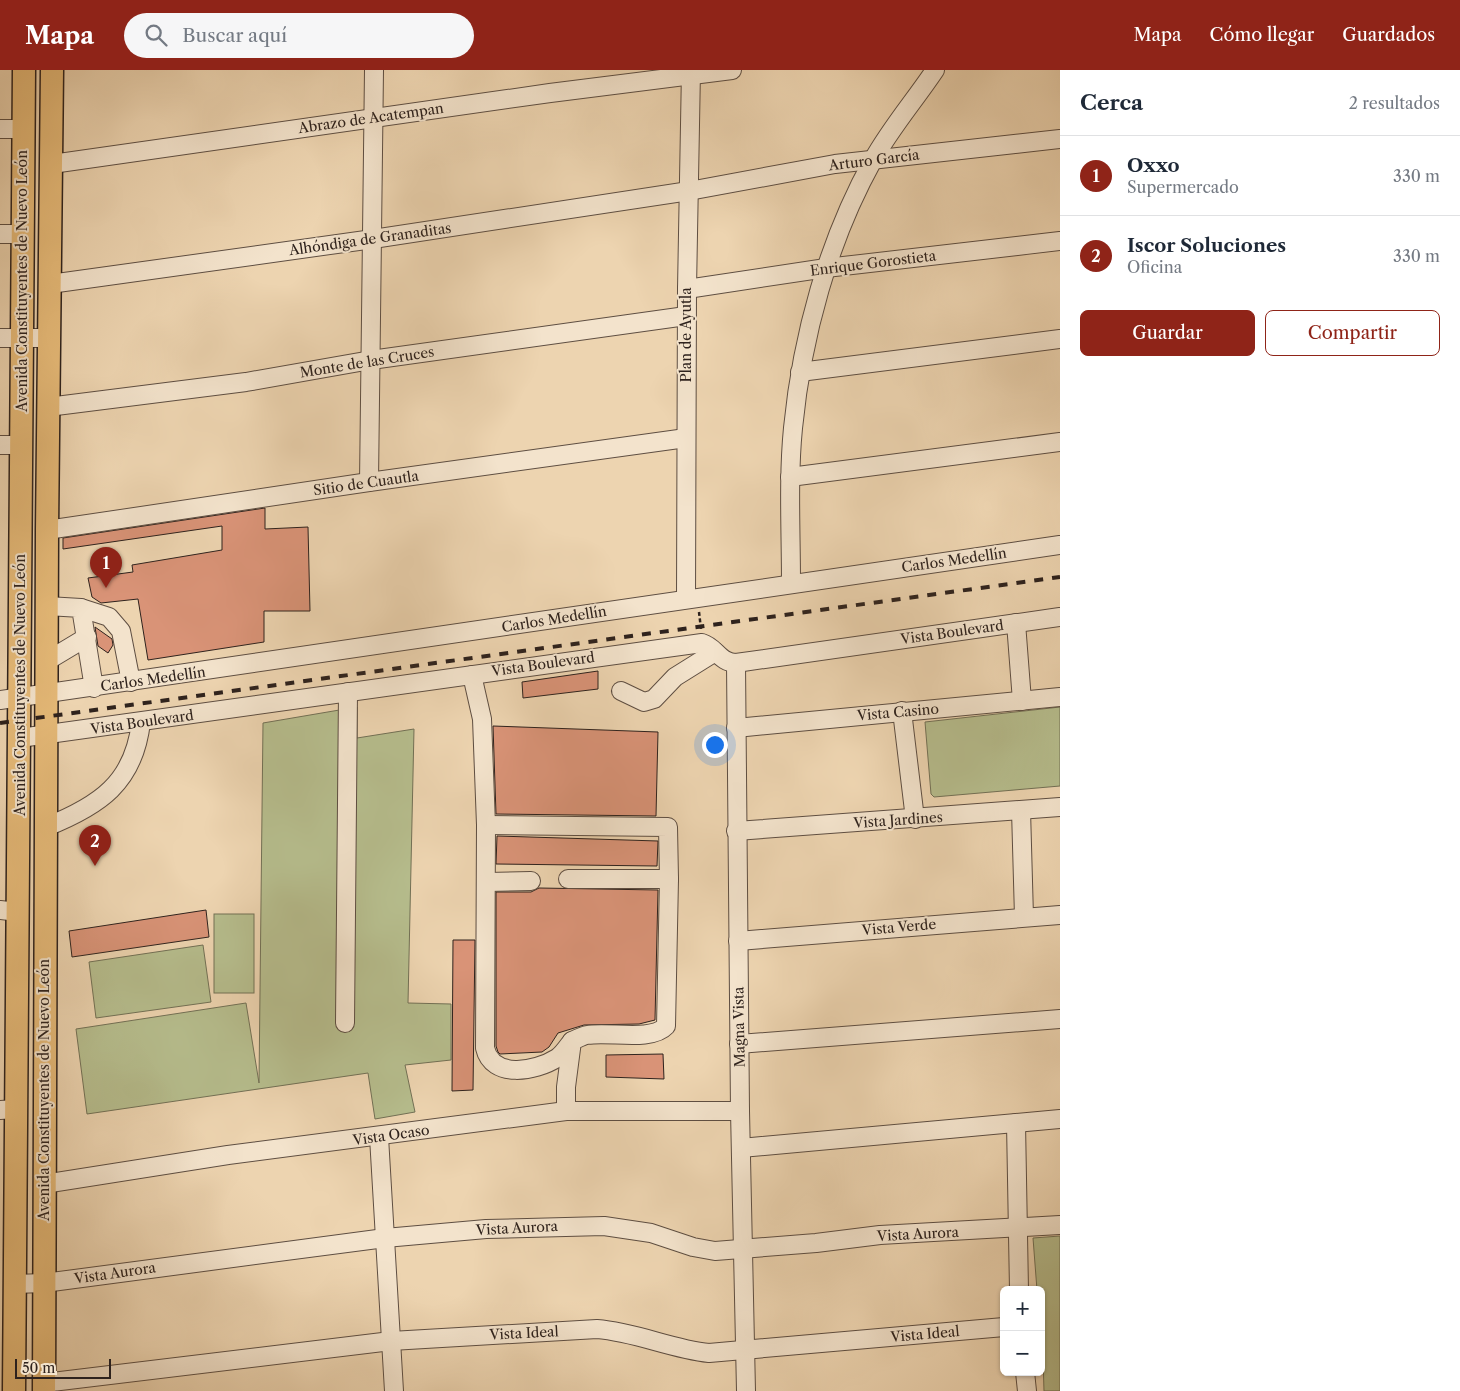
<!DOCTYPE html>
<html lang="es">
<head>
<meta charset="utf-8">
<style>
  :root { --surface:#fff; --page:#f6f6f7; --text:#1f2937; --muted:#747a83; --line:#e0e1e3; --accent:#8f2418 }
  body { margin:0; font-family:"Libre Caslon Text",serif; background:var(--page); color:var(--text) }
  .controls { position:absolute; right:15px; bottom:15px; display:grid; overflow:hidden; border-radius:8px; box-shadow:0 1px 4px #0004 }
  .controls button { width:45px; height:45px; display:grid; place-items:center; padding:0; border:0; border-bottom:1px solid var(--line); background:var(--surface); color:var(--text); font:25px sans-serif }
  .scale { position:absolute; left:15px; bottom:12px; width:96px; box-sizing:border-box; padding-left:5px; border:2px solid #2e221d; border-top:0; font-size:14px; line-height:18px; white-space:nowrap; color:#2e221d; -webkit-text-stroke:4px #f3e3cc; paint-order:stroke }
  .you { position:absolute; left:714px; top:674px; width:18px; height:18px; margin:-12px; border:4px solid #fff; border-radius:50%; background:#1a73e8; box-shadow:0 0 0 8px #1a73e833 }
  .badge { display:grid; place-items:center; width:32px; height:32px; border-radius:50%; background:var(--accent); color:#fff; font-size:16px; font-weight:700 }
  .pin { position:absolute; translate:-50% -41px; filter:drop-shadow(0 1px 2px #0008) }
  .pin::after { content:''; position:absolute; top:26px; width:18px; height:15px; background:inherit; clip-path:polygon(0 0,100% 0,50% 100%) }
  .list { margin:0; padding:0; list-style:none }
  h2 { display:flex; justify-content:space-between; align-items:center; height:65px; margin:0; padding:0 20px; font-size:21px }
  h2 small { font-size:16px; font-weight:400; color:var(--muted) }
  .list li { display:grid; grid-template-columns:32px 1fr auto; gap:15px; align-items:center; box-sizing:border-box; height:80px; padding:0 20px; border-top:1px solid var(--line) }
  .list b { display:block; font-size:19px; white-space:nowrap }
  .list p { margin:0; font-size:16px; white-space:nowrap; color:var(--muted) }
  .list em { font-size:16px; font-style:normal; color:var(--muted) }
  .actions { display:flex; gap:10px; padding:15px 20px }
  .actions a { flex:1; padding:11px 0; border:1px solid var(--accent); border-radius:8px; text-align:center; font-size:18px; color:var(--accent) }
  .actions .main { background:var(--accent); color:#fff }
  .icon { flex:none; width:28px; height:28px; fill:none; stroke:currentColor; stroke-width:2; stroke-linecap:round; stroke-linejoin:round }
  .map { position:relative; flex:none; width:1060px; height:1321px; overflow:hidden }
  header { display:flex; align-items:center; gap:30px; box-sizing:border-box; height:70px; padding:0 25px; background:var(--accent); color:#fff }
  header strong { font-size:24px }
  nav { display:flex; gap:28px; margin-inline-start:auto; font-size:18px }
  .search { width:350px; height:45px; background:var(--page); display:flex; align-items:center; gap:12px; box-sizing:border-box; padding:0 18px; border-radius:28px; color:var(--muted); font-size:19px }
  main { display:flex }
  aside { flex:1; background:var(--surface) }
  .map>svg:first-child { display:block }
  .green { fill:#b6bd8d; stroke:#727055 }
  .building { fill:#d99377; stroke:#2e221d }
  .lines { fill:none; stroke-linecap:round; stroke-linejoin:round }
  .minor-casing { stroke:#5e4e42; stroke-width:20 }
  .major-casing { stroke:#2e221d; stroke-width:25 }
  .path { stroke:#2e221d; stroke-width:2.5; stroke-dasharray:4 2.5; stroke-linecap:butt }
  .minor { stroke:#f3e3cc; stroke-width:18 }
  .major { stroke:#e6ba78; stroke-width:22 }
  .rail { stroke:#2e221d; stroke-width:4; stroke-dasharray:9 9; stroke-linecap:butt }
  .labels { text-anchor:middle; stroke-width:4; stroke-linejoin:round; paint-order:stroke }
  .street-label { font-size:14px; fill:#2e221d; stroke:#f3e3cc }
</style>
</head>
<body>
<header>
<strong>Mapa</strong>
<div class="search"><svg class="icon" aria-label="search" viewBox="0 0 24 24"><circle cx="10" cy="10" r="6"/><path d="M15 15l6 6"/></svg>Buscar aquí</div>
<nav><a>Mapa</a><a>Cómo llegar</a><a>Guardados</a></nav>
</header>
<main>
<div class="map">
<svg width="1060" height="1321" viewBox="0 0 1060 1321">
  <rect width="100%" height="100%" fill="#edd4b0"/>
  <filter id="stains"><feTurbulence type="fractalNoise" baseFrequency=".004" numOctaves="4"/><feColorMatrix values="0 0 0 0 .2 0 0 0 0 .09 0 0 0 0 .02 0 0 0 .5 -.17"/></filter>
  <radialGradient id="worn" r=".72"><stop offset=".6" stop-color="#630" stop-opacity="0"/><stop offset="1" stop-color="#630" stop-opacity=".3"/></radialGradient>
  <!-- green -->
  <g class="green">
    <polygon points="357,637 357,668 414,659 408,933 451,934 451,990 405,995 415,1042 375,1049 368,1003 87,1044 76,959 246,933 259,1013 263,653"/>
    <polygon points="1060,637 1060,716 934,727 931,724 925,652"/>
    <rect x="214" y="844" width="40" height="79"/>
    <polygon points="203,875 211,932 96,948 89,892"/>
    <polygon points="1060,1166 1060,1321 1044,1321 1041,1220 1037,1220 1033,1168"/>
  </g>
  <!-- building -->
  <g class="building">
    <polygon points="265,438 265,459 308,457 310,541 264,541 264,572 148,590 138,529 101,533 92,527 88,508 133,502 132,495 222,480 222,456 63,479 63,468"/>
    <polygon points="95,557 112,569 113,575 108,583 98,576"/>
    <polygon points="598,601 598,619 523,628 522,612"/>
    <polygon points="493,656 658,662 656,746 496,744"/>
    <polygon points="497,766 658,771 657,796 496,794"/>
    <polygon points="539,818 658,820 655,950 639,954 584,955 558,963 549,977 542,982 500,984 498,982 496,976 496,822 531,822"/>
    <polygon points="206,840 209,867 72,887 69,861"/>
    <polygon points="453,870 475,870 473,1020 452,1021"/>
    <polygon points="663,984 664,1009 606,1007 606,985"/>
  </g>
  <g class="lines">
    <!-- minor casing -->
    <g class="minor-casing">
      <g id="minor">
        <polyline points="0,59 24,59"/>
        <polyline points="52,94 550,23 732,0"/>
        <polyline points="0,164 21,164"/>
        <polyline points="50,214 373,169 689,121 835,94 1060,69"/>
        <polyline points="687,219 826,198 1060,171"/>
        <polyline points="0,268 48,268"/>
        <polyline points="800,302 1060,269"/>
        <polyline points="48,337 246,312 371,290 686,246"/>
        <polyline points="0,375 21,375"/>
        <polyline points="790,407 1060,372"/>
        <polyline points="369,412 374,0"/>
        <polyline points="47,460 369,412 686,368"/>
        <path d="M791,513C791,461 788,409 793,358C802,266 828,171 873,90C890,59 915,30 935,0"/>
        <polyline points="686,529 687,219 691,0"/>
        <polyline points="47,536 81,538 94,618"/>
        <polyline points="81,538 109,547 121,561 131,612"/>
        <polyline points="1016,553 1022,631"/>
        <polyline points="47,591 87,567"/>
        <polyline points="736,593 740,1041 746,1321"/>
        <path d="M472,605L482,649L486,755L485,978C492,1009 535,1002 557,988C563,984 568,976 572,971"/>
        <polyline points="621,621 644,632 654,629 675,607 715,582"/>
        <polyline points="0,630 1060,475"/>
        <polyline points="902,641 915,749"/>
        <polyline points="736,658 1060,627"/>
        <path d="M20,668L702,573C716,577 720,593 736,593L1060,547"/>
        <polyline points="1021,740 1024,847"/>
        <path d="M486,755L668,757L669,809L666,956C651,972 609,961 587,965C582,966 577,969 572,971L566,1017V1041"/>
        <path d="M46,757C99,736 134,713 141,652"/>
        <polyline points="736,761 1060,737"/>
        <polyline points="568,809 669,809"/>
        <polyline points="487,812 531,811"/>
        <polyline points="0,840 18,842"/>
        <polyline points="738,871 1060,845"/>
        <polyline points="345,953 348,622"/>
        <polyline points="739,974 1060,949"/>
        <polyline points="0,1040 16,1039"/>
        <polyline points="1016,1053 1019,1220"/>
        <polyline points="379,1067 394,1321"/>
        <polyline points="741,1078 1060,1049"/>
        <polyline points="44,1114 228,1085 566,1041 740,1041"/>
        <polyline points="15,1214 44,1213 385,1168 486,1159 604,1156 651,1163 693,1177 715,1181 816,1173 880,1165 1060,1155"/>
        <polyline points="1025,1302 1027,1321"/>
        <path d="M44,1313L391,1271L597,1259C636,1262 671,1279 709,1283L1004,1257"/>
      </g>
    </g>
    <!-- major casing -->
    <g class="major-casing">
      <g id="major">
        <polyline points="14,1321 24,0"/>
        <polyline points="44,1321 47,460 52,0"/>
      </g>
    </g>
    <!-- path -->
    <polyline class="path" points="699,542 701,559"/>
    <!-- minor -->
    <use href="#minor" class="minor"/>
    <!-- major -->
    <use href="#major" class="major"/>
    <!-- rail -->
    <polyline class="rail" points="0,653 1060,507"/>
  </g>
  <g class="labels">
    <!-- street labels -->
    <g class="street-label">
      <text transform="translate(371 48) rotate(-8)" y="5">Abrazo de Acatempan</text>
      <text transform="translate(874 90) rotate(-7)" y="5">Arturo García</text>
      <text transform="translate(370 169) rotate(-8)" y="5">Alhóndiga de Granaditas</text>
      <text transform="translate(873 193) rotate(-7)" y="5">Enrique Gorostieta</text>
      <text transform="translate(22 211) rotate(-90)" y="5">Avenida Constituyentes de Nuevo León</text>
      <text transform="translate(686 265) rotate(-90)" y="5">Plan de Ayutla</text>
      <text transform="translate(367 292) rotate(-9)" y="5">Monte de las Cruces</text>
      <text transform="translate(366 413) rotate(-8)" y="5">Sitio de Cuautla</text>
      <text transform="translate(954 490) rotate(-8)" y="5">Carlos Medellín</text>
      <text transform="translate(554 549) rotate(-9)" y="5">Carlos Medellín</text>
      <text transform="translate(952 562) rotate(-8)" y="5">Vista Boulevard</text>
      <text transform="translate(543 594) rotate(-8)" y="5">Vista Boulevard</text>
      <text transform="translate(153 609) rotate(-8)" y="5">Carlos Medellín</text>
      <text transform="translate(20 615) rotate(-90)" y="5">Avenida Constituyentes de Nuevo León</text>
      <text transform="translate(898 642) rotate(-5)" y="5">Vista Casino</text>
      <text transform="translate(142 652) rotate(-8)" y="5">Vista Boulevard</text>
      <text transform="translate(898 750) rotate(-4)" y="5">Vista Jardines</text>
      <text transform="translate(899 857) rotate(-5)" y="5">Vista Verde</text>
      <text transform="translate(739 957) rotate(-91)" y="5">Magna Vista</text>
      <text transform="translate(44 1020) rotate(-90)" y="5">Avenida Constituyentes de Nuevo León</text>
      <text transform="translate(391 1065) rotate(-8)" y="5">Vista Ocaso</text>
      <text transform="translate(517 1158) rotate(-3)" y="5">Vista Aurora</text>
      <text transform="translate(918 1164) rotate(-3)" y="5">Vista Aurora</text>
      <text transform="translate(115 1203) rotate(-8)" y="5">Vista Aurora</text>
      <text transform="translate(524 1263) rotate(-3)" y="5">Vista Ideal</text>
      <text transform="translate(925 1264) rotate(-5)" y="5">Vista Ideal</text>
    </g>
  </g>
  <rect width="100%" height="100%" filter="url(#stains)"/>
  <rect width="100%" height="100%" fill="url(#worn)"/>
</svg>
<div class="controls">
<button>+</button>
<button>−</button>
</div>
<div class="scale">50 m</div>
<div class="you"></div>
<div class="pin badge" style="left:106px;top:518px">1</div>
<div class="pin badge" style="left:95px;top:796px">2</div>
</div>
<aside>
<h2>Cerca<small>2 resultados</small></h2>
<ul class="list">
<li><span class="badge">1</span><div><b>Oxxo</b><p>Supermercado</p></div><em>330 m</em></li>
<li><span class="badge">2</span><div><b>Iscor Soluciones</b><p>Oficina</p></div><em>330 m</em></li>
</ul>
<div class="actions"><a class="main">Guardar</a><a>Compartir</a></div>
</aside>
</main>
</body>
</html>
